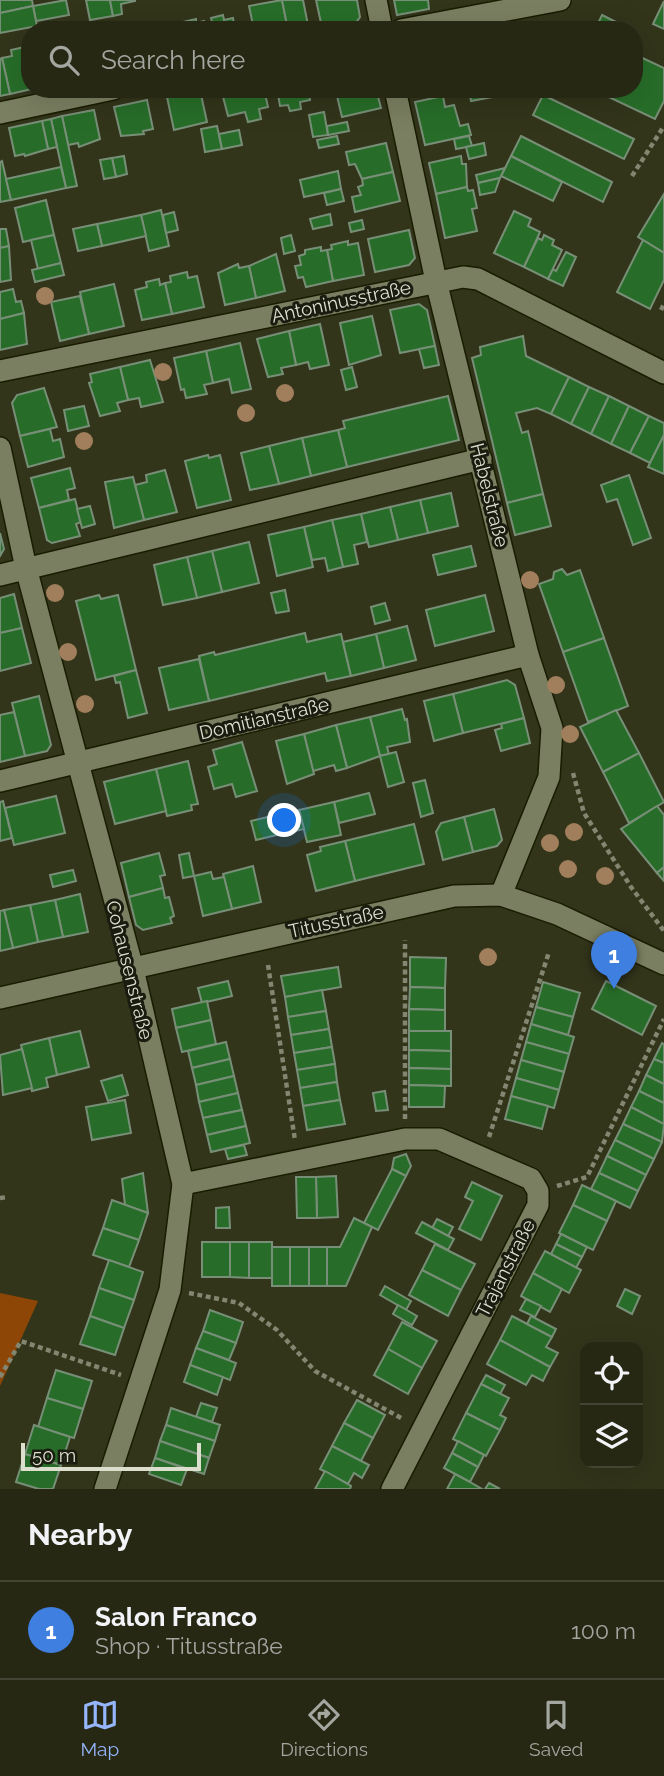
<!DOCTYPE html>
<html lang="en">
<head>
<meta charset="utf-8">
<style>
  :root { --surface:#262814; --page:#323422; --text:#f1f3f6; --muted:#a4a6a0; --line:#424434; --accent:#95b6fd }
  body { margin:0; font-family:Raleway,sans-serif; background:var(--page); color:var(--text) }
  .controls { position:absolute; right:21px; bottom:21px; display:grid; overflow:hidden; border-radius:14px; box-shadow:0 7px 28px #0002 }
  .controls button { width:63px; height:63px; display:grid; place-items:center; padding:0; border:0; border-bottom:2px solid var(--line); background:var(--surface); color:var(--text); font:35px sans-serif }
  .scale { position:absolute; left:21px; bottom:18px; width:180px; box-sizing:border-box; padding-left:7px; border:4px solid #dcdece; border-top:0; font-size:19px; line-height:24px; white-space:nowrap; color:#dcdece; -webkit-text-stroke:5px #1a1c10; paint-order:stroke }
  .you { position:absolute; left:285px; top:821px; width:24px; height:24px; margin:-18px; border:5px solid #fff; border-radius:50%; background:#1a73e8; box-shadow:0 0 0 10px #1a73e833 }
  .badge { display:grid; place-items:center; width:46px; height:46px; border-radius:50%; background:var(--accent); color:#fff; font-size:23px; font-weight:700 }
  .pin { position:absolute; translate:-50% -58px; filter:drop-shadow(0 2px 4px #0008) }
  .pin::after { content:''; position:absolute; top:37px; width:24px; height:21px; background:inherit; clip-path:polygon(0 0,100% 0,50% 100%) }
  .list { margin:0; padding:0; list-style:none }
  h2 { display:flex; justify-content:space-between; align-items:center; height:91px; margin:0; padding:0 28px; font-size:30px }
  h2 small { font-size:23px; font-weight:400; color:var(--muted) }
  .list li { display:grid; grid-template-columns:46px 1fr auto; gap:21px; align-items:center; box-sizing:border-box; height:98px; padding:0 28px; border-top:2px solid var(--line) }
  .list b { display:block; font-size:26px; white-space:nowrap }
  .list p { margin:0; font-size:23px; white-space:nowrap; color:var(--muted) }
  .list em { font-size:23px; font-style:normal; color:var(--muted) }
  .icon { flex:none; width:38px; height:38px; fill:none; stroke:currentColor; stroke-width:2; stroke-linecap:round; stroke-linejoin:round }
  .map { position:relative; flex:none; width:664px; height:1489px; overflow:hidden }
  .search { position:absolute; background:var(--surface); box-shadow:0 7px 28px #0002; left:21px; right:21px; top:21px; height:77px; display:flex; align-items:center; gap:18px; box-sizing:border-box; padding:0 24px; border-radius:28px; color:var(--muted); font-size:26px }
  .sheet { height:189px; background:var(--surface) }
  nav { display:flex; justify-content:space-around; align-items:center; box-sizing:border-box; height:98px; border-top:2px solid var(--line); background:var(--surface); font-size:19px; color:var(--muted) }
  nav a { display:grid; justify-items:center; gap:4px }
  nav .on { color:var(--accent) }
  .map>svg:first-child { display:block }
  .green { fill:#8d4606 }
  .building { fill:#276d29; stroke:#788f77; stroke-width:2 }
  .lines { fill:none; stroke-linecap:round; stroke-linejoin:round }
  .street-casing { stroke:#1a1c02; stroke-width:24 }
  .path { stroke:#838670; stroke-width:4.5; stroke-dasharray:5 3.5; stroke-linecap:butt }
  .street { stroke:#7b7f61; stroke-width:21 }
  .tree { fill:#a17f5c }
  .labels { text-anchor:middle; stroke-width:6; stroke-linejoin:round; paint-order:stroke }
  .street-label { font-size:19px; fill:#dcdece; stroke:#1a1c10 }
</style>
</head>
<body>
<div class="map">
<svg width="664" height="1489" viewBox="0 0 664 1489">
  <rect width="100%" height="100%" fill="#32351a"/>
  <!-- green -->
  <polygon class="green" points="0,1293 38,1301 0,1386"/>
  <!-- building -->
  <g class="building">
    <polygon points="0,0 32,0 33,6 0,13"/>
    <polygon points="66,0 69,15 36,21 33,6"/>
    <polygon points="86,0 110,0 113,16 90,20"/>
    <polygon points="110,0 135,0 135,1 121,4 122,14 113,16"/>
    <polygon points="282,0 288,30 254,30 249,6"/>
    <polygon points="282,0 303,0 309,30 288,30"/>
    <polygon points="316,0 357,0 360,17 355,24 327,29 325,23 321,23"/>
    <polygon points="394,0 428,0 429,9 397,15"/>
    <polygon points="664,1 664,29 653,24"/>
    <polygon points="33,6 37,26 0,33 0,13"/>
    <polygon points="223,15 224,20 233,18 235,30 206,30 204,24 212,22 211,18"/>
    <polygon points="602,15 620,24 617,30 595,30"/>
    <polygon points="196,19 196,23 204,21 206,30 175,30 174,24"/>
    <polygon points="29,46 32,89 10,94 2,58 12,56 11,50"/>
    <polygon points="634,54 664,68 664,101 655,119 592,89 634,89"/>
    <polygon points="2,58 10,94 0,96 0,59"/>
    <polygon points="221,89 264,89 268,107 259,109 261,119 248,122 245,112 228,116"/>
    <polygon points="277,89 308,89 310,100 300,102 301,109 290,111 288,105 280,106"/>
    <polygon points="345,89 376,89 381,108 342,117 337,96 346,94"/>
    <polygon points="469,89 519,89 520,92 471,101"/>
    <polygon points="200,90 207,122 174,130 167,97"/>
    <polygon points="543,95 634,139 624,159 533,115"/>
    <polygon points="443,96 445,107 454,105 460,126 468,124 471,135 425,145 415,102"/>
    <polygon points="147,100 153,129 143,131 144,134 121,136 114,107"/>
    <polygon points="94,110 100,139 79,147 78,143 68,145 62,116"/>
    <polygon points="324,112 328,135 313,137 309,115"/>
    <polygon points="62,116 77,186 66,188 51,119"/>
    <polygon points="51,119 57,147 48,149 42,121"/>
    <polygon points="42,121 48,149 25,156 24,154 15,156 9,128"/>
    <polygon points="347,122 349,131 328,135 327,126"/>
    <polygon points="217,126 222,149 205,152 201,129"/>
    <polygon points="239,130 242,145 222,149 219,134"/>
    <polygon points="337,136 339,144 319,148 317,140"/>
    <polygon points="469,136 472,146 456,149 454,139"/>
    <polygon points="521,136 612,182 603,202 511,156"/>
    <polygon points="386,143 393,172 362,179 355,164 349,165 346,152"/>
    <polygon points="484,143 486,155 469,159 466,147"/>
    <polygon points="124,156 127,174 116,177 112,158"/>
    <polygon points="461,156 462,164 466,164 467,187 436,194 429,163"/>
    <polygon points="511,156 562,182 553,201 501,176"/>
    <polygon points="112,158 116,177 104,179 100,160"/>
    <polygon points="2,161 11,200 0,202 0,162"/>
    <polygon points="61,167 66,188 11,200 6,179"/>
    <polygon points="505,168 500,178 478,183 476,175"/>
    <polygon points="338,171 341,189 304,197 300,180"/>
    <polygon points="393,172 400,201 355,212 352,197 361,195 358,187 363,185 362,179"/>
    <polygon points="500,178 495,192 480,195 478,183"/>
    <polygon points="467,187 468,191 473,190 477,208 472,209 477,231 445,238 436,194"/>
    <polygon points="341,189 344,201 327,205 324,193"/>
    <polygon points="664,194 664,253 638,237"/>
    <polygon points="46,200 54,235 23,242 15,208"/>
    <polygon points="161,210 169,246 149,251 141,215"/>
    <polygon points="514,211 531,219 528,226 540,232 524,267 494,253"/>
    <polygon points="174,212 178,230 166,233 163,215"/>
    <polygon points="330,214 332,225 313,229 310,219"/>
    <polygon points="141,215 146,236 102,246 97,224"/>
    <polygon points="362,220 364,229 351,232 349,223"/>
    <polygon points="97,224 102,246 78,251 73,229"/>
    <polygon points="0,229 6,229 9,246 0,248"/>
    <polygon points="409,230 415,258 409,265 375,272 368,239"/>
    <polygon points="54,235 61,263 38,269 31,240"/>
    <polygon points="291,235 295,251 284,254 281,238"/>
    <polygon points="544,235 554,240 552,245 562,250 548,279 524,267 538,238 542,240"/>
    <polygon points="643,240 664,253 664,280 650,309 617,292"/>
    <polygon points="348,241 348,245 358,243 364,275 333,281 327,250 332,249 331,245"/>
    <polygon points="9,246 11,280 0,282 0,248"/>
    <polygon points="321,247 321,251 327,250 333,281 306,287 303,277 298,278 295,266 301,265 299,256 305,254 305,250"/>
    <polygon points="566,252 576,257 563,286 548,279 553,269 556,271"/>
    <polygon points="276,254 285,291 256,298 249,266"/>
    <polygon points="61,263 64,275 35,282 32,270"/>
    <polygon points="238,264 239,268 249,266 256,298 225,305 218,273"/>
    <polygon points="187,272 188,278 197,276 204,307 172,314 165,283 171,282 170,276"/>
    <polygon points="159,279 160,285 165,283 172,314 142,320 135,290 147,287 146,282"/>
    <polygon points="114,284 124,326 89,334 80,292"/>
    <polygon points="13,289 16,302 21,301 24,313 0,319 0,292"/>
    <polygon points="80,296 89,334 60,341 51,302"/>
    <polygon points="419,304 427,310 435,346 400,353 390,310"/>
    <polygon points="24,313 27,344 0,350 0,319"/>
    <polygon points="372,316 381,355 349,365 340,323"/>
    <polygon points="320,324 329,365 310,369 308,362 296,365 289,331"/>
    <polygon points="289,331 296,365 281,368 283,374 268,377 257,339"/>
    <polygon points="523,336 526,356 569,377 551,414 537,408 516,413 522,433 528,431 543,494 507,503 472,358 481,355 480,347"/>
    <polygon points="240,343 251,389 232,393 229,379 213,383 206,351"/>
    <polygon points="435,346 439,365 424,368 419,349"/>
    <polygon points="206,351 213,383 204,385 207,394 186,398 184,389 181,390 174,358"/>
    <polygon points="150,360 163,402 141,407 139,398 128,400 120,367"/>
    <polygon points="120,367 128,400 117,403 120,411 100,416 89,383 92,382 90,374"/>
    <polygon points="352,367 357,387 346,390 341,370"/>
    <polygon points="569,377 589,387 571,424 551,414"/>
    <polygon points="589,387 609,396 591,434 571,424"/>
    <polygon points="44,388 57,427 20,436 12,403 17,395"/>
    <polygon points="448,396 459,440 347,467 338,430 345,428 343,421"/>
    <polygon points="609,396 629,406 611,444 591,434"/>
    <polygon points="84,406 89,426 68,431 64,410"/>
    <polygon points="629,406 649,416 630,453 611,444"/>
    <polygon points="649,416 664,423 664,435 650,463 630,453"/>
    <polygon points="50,429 53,441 60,439 64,457 28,467 20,436"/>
    <polygon points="338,430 347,467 311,476 302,438"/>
    <polygon points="664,435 664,474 648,467"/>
    <polygon points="302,438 311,476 279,484 269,446"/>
    <polygon points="269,446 279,484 250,490 241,453"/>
    <polygon points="208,455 209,458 220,455 231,500 197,508 185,461"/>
    <polygon points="70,468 75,488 67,490 69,500 39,508 31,478"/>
    <polygon points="165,470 177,512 144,520 135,485 147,482 146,475"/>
    <polygon points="629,475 651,538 633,545 617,499 607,502 601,485"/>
    <polygon points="133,477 144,520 114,528 105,482"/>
    <polygon points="451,493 458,526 428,533 420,500"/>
    <polygon points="543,494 551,526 515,535 507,503"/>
    <polygon points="75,499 81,522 76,524 80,536 52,543 47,540 39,508"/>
    <polygon points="420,500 428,533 398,540 390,507"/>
    <polygon points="90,506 95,524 82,528 77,509"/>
    <polygon points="390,507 398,540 369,547 361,514"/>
    <polygon points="361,514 367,542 354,545 358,564 343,567 332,520"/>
    <polygon points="332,520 343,567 328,571 325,558 312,560 304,527"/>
    <polygon points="304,527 313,567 277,576 268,535"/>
    <polygon points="0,533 4,549 0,556"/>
    <polygon points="249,542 259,583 222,592 212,551"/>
    <polygon points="471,546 476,566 438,575 433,555"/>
    <polygon points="212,551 222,592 197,598 187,557"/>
    <polygon points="187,557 197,598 163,605 154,565"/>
    <polygon points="562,569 567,575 580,570 604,638 563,652 539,584 553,579 554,572"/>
    <polygon points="285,590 289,611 276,613 271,593"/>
    <polygon points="14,594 22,628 0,633 0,598"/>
    <polygon points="99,595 101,599 118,595 136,670 96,680 76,601"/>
    <polygon points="485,595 494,631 435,646 426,610"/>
    <polygon points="385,603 390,620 375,624 371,607"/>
    <polygon points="407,626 416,660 384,668 376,634"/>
    <polygon points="22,628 31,663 0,671 0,633"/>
    <polygon points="305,633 307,642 341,634 351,676 327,681 325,673 209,701 199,656 214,652 215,655"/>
    <polygon points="376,634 384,668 351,676 343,642"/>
    <polygon points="604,638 628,706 588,722 563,652"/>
    <polygon points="199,659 209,701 169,710 159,668"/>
    <polygon points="136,670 147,713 128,718 120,682 116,683 114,676"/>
    <polygon points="507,680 515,685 524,718 463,733 453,694"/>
    <polygon points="453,694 463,733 434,741 424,701"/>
    <polygon points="39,696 51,745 47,751 25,756 12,703"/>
    <polygon points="402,709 405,720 407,719 410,742 387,747 389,754 380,756 370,717"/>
    <polygon points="616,710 639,753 603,772 580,727"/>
    <polygon points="14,712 25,756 0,762 0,715"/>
    <polygon points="370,717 380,756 347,768 336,725"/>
    <polygon points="524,718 530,743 501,751 495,730 502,728 501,724"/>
    <polygon points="336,725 347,768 336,771 334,765 313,771 304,734"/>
    <polygon points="304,734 314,774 287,784 276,741"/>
    <polygon points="242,742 257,791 236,797 232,784 214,789 208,767 217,764 213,750"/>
    <polygon points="396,752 404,782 388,787 380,756"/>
    <polygon points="639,753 664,802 629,823 603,772"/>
    <polygon points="188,761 198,804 191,805 192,810 167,816 156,769"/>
    <polygon points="156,769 166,811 115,824 104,782"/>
    <polygon points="425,780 433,813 421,817 413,783"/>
    <polygon points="369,793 375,814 339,823 334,802"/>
    <polygon points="56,796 65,833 14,845 5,808"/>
    <polygon points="3,801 12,838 0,841 0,802"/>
    <polygon points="334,802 341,835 307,842 299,810"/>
    <polygon points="657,806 664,815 664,867 657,873 621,829"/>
    <polygon points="494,809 502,840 497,846 473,852 464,817"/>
    <polygon points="299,810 304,829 281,834 276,815"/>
    <polygon points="276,815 281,834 256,840 251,821"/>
    <polygon points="464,817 473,852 443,860 436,832 441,823"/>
    <polygon points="414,824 424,864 355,881 345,841"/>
    <polygon points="345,841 355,881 316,891 307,855 321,851 320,847"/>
    <polygon points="159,853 165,875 160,876 163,888 129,897 121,863"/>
    <polygon points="189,853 194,876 183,878 179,855"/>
    <polygon points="253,866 261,902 232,909 223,874"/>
    <polygon points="664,867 664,881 657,873"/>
    <polygon points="73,870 76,881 53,887 50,875"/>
    <polygon points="211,872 213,879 224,877 232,909 203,916 194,876"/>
    <polygon points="163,888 165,898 169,897 174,916 170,918 172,923 143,930 136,925 129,897"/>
    <polygon points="80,894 88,932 63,937 55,900"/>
    <polygon points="55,900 63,937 38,942 30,905"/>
    <polygon points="30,905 38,942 13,948 4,910"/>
    <polygon points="4,910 13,948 0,951 0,911"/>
    <polygon points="410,957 446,958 445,988 410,987"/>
    <polygon points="338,967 341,987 285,997 281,976"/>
    <polygon points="228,981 232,996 202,1003 198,988"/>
    <polygon points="606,981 656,1006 642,1035 592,1009"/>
    <polygon points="543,982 580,993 573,1017 536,1007"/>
    <polygon points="410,987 445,988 445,1010 409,1009"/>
    <polygon points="322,990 326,1011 288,1017 285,997"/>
    <polygon points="207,1001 211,1020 176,1028 172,1009"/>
    <polygon points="536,1007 573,1017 568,1035 531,1024"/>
    <polygon points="409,1009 445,1010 445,1031 409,1031"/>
    <polygon points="326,1011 329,1029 291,1035 288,1017"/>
    <polygon points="211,1020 216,1044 182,1052 176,1028"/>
    <polygon points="531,1024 574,1037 569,1054 526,1042"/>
    <polygon points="329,1029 332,1047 294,1053 291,1035"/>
    <polygon points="80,1031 89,1067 57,1075 49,1038"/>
    <polygon points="409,1031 451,1031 451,1051 409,1050"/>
    <polygon points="49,1038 57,1075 46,1078 48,1087 32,1091 21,1045"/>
    <polygon points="226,1042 230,1059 192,1068 188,1051"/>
    <polygon points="526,1042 569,1054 564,1072 521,1060"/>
    <polygon points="662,1043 664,1044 664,1063 654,1059"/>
    <polygon points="332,1047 335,1064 297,1070 294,1053"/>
    <polygon points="22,1049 32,1088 3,1095 0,1055"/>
    <polygon points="409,1050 451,1051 451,1069 409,1068"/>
    <polygon points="230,1059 234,1076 196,1085 192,1068"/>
    <polygon points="654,1059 664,1063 664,1084 646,1075"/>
    <polygon points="521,1060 564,1072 559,1090 516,1078"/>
    <polygon points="335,1064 337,1082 300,1088 297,1070"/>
    <polygon points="409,1068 451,1069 451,1086 409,1085"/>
    <polygon points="122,1075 128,1095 108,1101 101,1081"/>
    <polygon points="646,1075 664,1084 664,1103 639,1091"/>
    <polygon points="234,1076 238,1093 199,1102 196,1085"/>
    <polygon points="516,1078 559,1090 554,1108 511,1096"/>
    <polygon points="337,1082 340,1100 303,1106 300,1088"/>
    <polygon points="409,1085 445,1086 444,1107 409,1107"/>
    <polygon points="385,1091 388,1110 376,1111 373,1093"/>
    <polygon points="639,1091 664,1103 664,1124 631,1107"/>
    <polygon points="238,1093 242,1110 203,1118 199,1102"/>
    <polygon points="511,1096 548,1106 542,1129 505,1119"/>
    <polygon points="125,1100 131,1133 92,1140 86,1107"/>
    <polygon points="340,1100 345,1124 307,1130 303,1106"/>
    <polygon points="631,1107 664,1124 662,1142 623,1124"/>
    <polygon points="242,1110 246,1126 207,1135 203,1118"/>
    <polygon points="623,1124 662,1142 654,1159 615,1140"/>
    <polygon points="246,1126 250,1143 211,1152 207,1135"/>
    <polygon points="615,1140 654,1159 646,1175 607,1156"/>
    <polygon points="244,1145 247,1155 228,1159 225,1149"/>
    <polygon points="406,1154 411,1166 406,1176 392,1169 394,1158"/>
    <polygon points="607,1156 646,1175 638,1191 599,1173"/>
    <polygon points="392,1169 406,1176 378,1230 364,1223"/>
    <polygon points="143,1173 148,1213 125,1205 122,1179"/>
    <polygon points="599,1173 638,1191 630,1208 591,1189"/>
    <polygon points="336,1176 338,1217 317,1218 316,1177"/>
    <polygon points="296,1177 316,1177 317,1218 297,1218"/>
    <polygon points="472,1182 502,1196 481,1240 459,1229 473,1201 465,1197"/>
    <polygon points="582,1185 616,1201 607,1221 573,1205"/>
    <polygon points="112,1200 148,1213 139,1240 103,1228"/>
    <polygon points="573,1205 607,1221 593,1250 559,1233"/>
    <polygon points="229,1207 230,1228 216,1228 216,1208"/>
    <polygon points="354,1218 372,1227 346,1286 327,1286 327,1247 340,1247"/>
    <polygon points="437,1219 453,1227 448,1236 432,1228"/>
    <polygon points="422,1222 454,1239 448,1250 416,1233"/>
    <polygon points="103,1228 139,1240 129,1267 93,1255"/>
    <polygon points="561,1234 587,1247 582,1257 556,1244"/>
    <rect x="202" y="1242" width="28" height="35"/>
    <polygon points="230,1242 249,1242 249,1278 230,1277"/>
    <rect x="249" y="1242" width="23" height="36"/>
    <polygon points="435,1244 475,1264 461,1290 422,1270"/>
    <polygon points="556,1244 582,1257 576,1268 551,1254"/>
    <rect x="272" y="1247" width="18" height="39"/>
    <rect x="290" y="1247" width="19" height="39"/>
    <rect x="309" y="1247" width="18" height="39"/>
    <polygon points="545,1251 581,1270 569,1293 533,1273"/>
    <polygon points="109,1260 143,1272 134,1300 99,1288"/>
    <polygon points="422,1270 461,1290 448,1316 409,1295"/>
    <polygon points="533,1273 562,1289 550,1312 521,1296"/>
    <polygon points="385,1286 411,1301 406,1310 380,1295"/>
    <polygon points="99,1288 134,1300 124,1328 90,1316"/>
    <polygon points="625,1289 640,1296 632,1314 617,1306"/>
    <polygon points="526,1299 541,1306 535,1317 520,1310"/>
    <polygon points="398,1305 417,1316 412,1325 393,1314"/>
    <polygon points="210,1310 243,1322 236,1343 203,1331"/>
    <polygon points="90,1316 124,1328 115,1355 80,1344"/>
    <polygon points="512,1316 552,1337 546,1347 558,1353 550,1367 500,1340"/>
    <polygon points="531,1316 556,1329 552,1337 527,1324"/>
    <polygon points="402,1322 437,1341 422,1368 388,1349"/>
    <polygon points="203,1331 236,1343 229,1360 196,1348"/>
    <polygon points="500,1340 550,1367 543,1381 532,1375 526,1385 487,1364"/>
    <polygon points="196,1348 236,1363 230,1380 190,1365"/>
    <polygon points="388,1349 422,1368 408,1394 374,1375"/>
    <polygon points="190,1365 223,1377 217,1395 184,1382"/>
    <polygon points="56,1370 92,1381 83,1409 47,1398"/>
    <polygon points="486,1375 505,1385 500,1394 481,1384"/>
    <polygon points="481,1384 509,1398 500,1415 506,1418 500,1430 466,1413"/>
    <polygon points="47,1398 83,1409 74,1438 38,1427"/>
    <polygon points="357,1400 385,1415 373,1438 344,1423"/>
    <polygon points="201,1403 217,1408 212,1422 196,1417"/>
    <polygon points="171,1408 220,1425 215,1441 166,1425"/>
    <polygon points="466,1413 500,1430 486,1456 453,1439"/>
    <polygon points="344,1423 373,1438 361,1461 332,1446"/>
    <polygon points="34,1425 70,1437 61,1465 25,1454"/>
    <polygon points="166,1425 215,1441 209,1458 160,1441"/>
    <polygon points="160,1441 209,1458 204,1474 155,1458"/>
    <polygon points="458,1441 484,1455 478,1467 452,1453"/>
    <polygon points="332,1446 369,1465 362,1478 354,1473 348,1484 320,1469"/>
    <polygon points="452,1453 478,1467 470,1482 444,1468"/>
    <polygon points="25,1454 61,1465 53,1489 39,1489 16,1482"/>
    <polygon points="155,1458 187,1469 181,1485 149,1474"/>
    <polygon points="325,1471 351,1486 350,1489 315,1489"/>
    <polygon points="455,1474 470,1482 482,1489 447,1489"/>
    <polygon points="489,1483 500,1489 485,1489"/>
  </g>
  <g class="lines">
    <!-- street casing -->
    <g class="street-casing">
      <g id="street">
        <polyline points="376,0 382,30"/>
        <polyline points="401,30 560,0"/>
        <polyline points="395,89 436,281 528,655 552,728 549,777 501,895"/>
        <polyline points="0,113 113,89"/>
        <polyline points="0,371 463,277 478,279 664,373"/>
        <polyline points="0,448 26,568 133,969 183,1184 170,1290 105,1489"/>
        <polyline points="0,575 481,459"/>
        <polyline points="0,781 528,655"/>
        <polyline points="0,998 454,896 501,895 557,914 664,964"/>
        <polyline points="183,1184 405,1139 439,1139 531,1179 538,1191 538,1205 392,1489"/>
      </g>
    </g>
    <!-- path -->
    <g class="path">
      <polyline points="632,176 664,126"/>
      <polyline points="661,310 664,304"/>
      <polyline points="573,773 584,813 631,887 664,931"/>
      <polyline points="268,965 295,1140"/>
      <polyline points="405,1119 405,940"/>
      <polyline points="489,1137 549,952"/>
      <polyline points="557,1186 587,1177 664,1019"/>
      <polyline points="0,1198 8,1197"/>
      <polyline points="189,1293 239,1303 277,1330 315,1371 403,1419"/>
      <polyline points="0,1377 21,1341 121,1375"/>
    </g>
    <!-- street -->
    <use href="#street" class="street"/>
  </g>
  <!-- trees -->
  <g class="tree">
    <circle cx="45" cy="296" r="9"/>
    <circle cx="163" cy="372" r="9"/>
    <circle cx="285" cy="393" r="9"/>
    <circle cx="246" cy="413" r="9"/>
    <circle cx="84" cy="441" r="9"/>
    <circle cx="530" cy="580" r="9"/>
    <circle cx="55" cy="593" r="9"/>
    <circle cx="68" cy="652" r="9"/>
    <circle cx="556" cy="685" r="9"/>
    <circle cx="85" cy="704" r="9"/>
    <circle cx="570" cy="734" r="9"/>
    <circle cx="574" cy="832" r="9"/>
    <circle cx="550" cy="843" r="9"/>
    <circle cx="568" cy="869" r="9"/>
    <circle cx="605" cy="876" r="9"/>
    <circle cx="488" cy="957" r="9"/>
  </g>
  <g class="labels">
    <!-- street labels -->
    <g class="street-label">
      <text transform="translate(341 301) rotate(-12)" y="7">Antoninusstraße</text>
      <text transform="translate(490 495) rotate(76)" y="7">Habelstraße</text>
      <text transform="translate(264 718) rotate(-13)" y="7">Domitianstraße</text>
      <text transform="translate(336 921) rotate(-12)" y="7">Titusstraße</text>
      <text transform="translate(130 970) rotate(76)" y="7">Cohausenstraße</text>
      <text transform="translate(505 1268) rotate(-63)" y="7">Trajanstraße</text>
    </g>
  </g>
</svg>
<div class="controls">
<button><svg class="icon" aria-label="locate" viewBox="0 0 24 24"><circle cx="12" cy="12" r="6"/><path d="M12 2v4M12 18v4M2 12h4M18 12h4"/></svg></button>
<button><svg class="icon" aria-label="layers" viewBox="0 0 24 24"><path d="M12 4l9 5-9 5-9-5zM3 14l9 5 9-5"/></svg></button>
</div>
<div class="scale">50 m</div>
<div class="you"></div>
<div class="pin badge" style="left:614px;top:989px;background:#3f7fe0">1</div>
<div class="search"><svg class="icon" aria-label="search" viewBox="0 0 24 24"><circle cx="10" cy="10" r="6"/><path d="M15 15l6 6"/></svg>Search here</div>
</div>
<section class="sheet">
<h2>Nearby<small></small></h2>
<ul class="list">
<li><span class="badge" style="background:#3f7fe0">1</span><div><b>Salon Franco</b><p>Shop · Titusstraße</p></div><em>100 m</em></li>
</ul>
</section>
<nav>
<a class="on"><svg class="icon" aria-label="map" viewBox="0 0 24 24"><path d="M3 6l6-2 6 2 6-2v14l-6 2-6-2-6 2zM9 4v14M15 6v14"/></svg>Map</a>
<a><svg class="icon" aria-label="directions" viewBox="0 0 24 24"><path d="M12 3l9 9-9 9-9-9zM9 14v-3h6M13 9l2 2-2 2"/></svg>Directions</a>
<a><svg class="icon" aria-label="saved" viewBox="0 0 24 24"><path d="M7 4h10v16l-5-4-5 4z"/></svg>Saved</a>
</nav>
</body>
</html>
